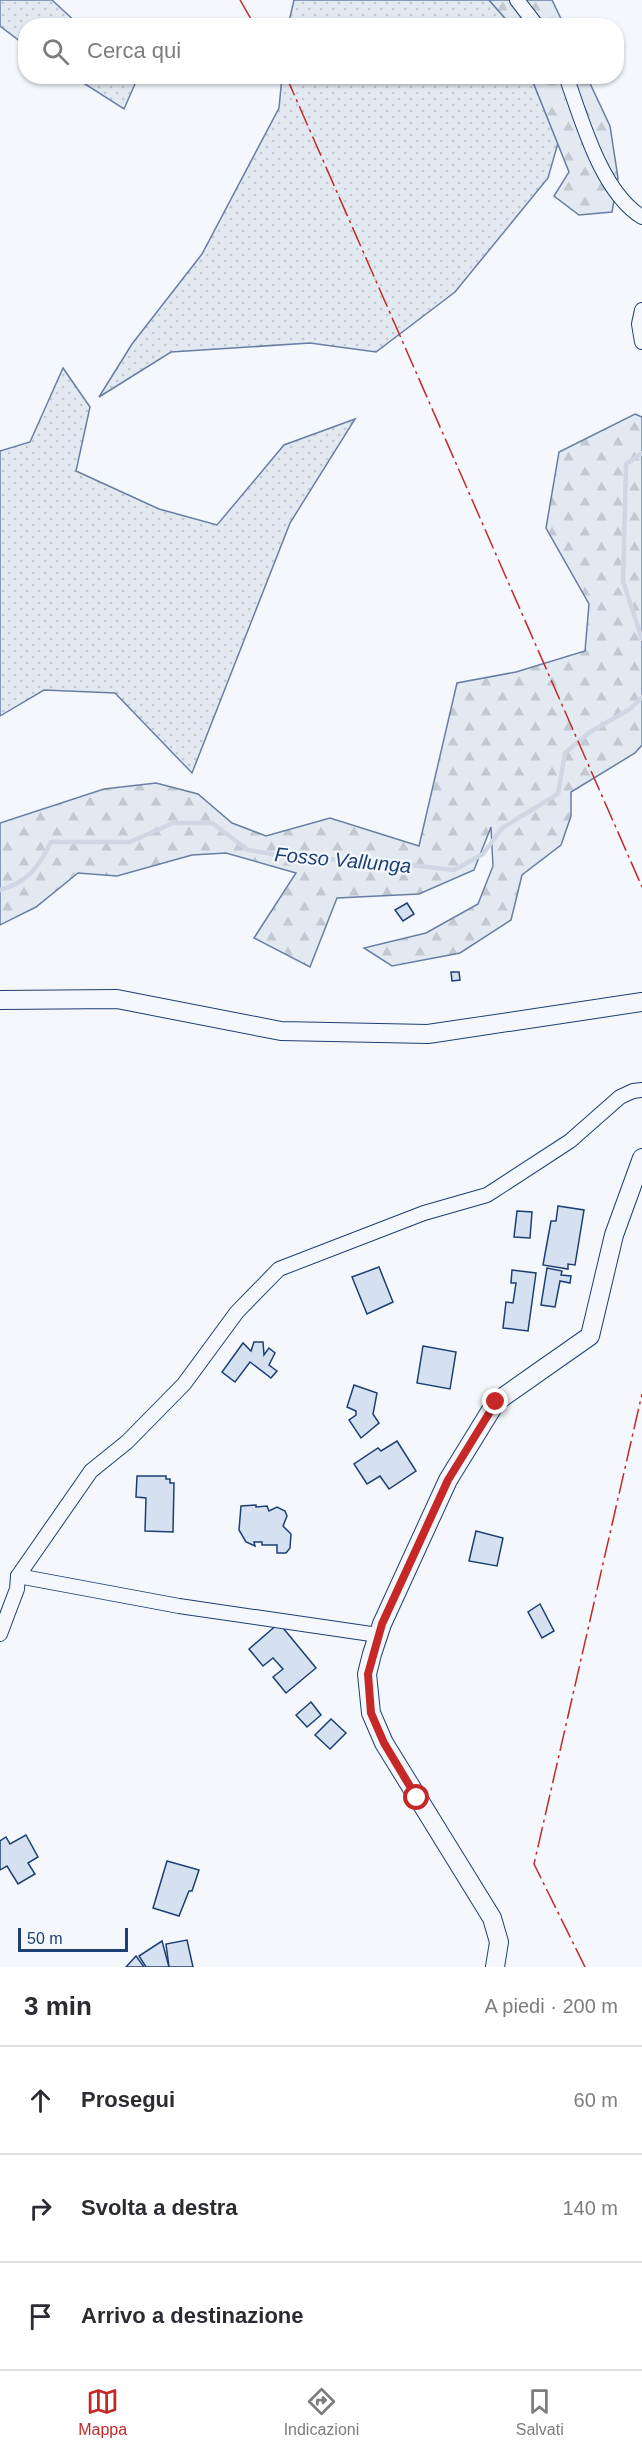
<!DOCTYPE html>
<html lang="it">
<head>
<meta charset="utf-8">
<style>
  :root { --surface:#fff; --page:#f2f2f3; --text:#2b2b33; --muted:#7c7c81; --line:#e1e1e2; --accent:#c62828 }
  body { margin:0; font-family:Helvetica,sans-serif; background:var(--page); color:var(--text) }
  .scale { position:absolute; left:18px; bottom:15px; width:110px; box-sizing:border-box; padding-left:6px; border:3px solid #1d3f73; border-top:0; font-size:16px; line-height:21px; white-space:nowrap; color:#1d3f73; -webkit-text-stroke:4px #f4f7fb; paint-order:stroke }
  .stop { position:absolute; width:18px; height:18px; margin:-14px; border:4px solid #c62828; border-radius:50%; background:#fff }
  .stop.end { background:#c62828; border-color:#fff; box-shadow:0 2px 6px #0008 }
  .list { margin:0; padding:0; list-style:none }
  h2 { display:flex; justify-content:space-between; align-items:center; height:78px; margin:0; padding:0 24px; font-size:26px }
  h2 small { font-size:20px; font-weight:400; color:var(--muted) }
  .list li { display:grid; grid-template-columns:39px 1fr auto; gap:18px; align-items:center; box-sizing:border-box; height:108px; padding:0 24px; border-top:2px solid var(--line) }
  .list b { display:block; font-size:22px; white-space:nowrap }
  .list em { font-size:20px; font-style:normal; color:var(--muted) }
  .icon { flex:none; width:33px; height:33px; fill:none; stroke:currentColor; stroke-width:2; stroke-linecap:round; stroke-linejoin:round }
  .map { position:relative; flex:none; width:642px; height:1967px; overflow:hidden }
  .search { position:absolute; background:var(--surface); box-shadow:0 2px 4px #0004; left:18px; right:18px; top:18px; height:66px; display:flex; align-items:center; gap:15px; box-sizing:border-box; padding:0 21px; border-radius:24px; color:var(--muted); font-size:22px }
  .sheet { height:402px; background:var(--surface) }
  nav { display:flex; justify-content:space-around; align-items:center; box-sizing:border-box; height:84px; border-top:2px solid var(--line); background:var(--surface); font-size:16px; color:var(--muted) }
  nav a { display:grid; justify-items:center; gap:3px }
  nav .on { color:var(--accent) }
  .map>svg:first-child { display:block }
  .grass { fill:url(#grass-dots); stroke:#687fa3; stroke-width:1.5 }
  .forest { fill:url(#forest-firs); stroke:#687fa3; stroke-width:1.5 }
  .lines { fill:none; stroke-linecap:round; stroke-linejoin:round }
  .stream { stroke:#cfd7e4; stroke-width:4.5 }
  .building { fill:#d5e0f0; stroke:#1d3f73; stroke-width:1.5 }
  .street-casing { stroke:#1d3f73; stroke-width:16 }
  .secondary-casing { stroke:#1d3f73; stroke-width:20 }
  .street { stroke:#f4f7fb; stroke-width:14 }
  .secondary { stroke:#f4f7fb; stroke-width:18 }
  .power { stroke:#c62828; stroke-width:1.5; stroke-dasharray:21 4.5 3 4.5; stroke-linecap:butt }
  .route { stroke:#c62828; stroke-width:8 }
  .labels { text-anchor:middle; stroke-width:4.5; stroke-linejoin:round; paint-order:stroke }
  .water-label { font-size:20px; font-style:italic; fill:#1d3f73; stroke:#f4f7fb }
</style>
</head>
<body>
<div class="map">
<svg width="642" height="1967" viewBox="0 0 642 1967">
  <defs>
    <pattern id="grass-dots" width="8" height="8" patternUnits="userSpaceOnUse" patternTransform="scale(1.5)"><rect width="8" height="8" fill="#e3e9f0"/><path d="M2 2h.1M6 6h.1" fill="none" stroke="#c2c9d1" stroke-width="1.8" stroke-linecap="round"/></pattern>
    <pattern id="forest-firs" width="22" height="20" patternUnits="userSpaceOnUse" patternTransform="scale(1.5)"><rect width="22" height="20" fill="#e3e9f0"/><path d="M5 1l3.5 6h-7zM16 11l3.5 6h-7z" fill="#c2c9d1"/></pattern>
  </defs>
  <rect width="100%" height="100%" fill="#f4f7fb"/>
  <!-- grass -->
  <g class="grass">
    <polygon points="0,0 52,0 79,25 26,26 25,45 0,26"/>
    <polygon points="294,0 489,0 511,25 288,26"/>
    <polygon points="74,77 128,77 135,84 124,109"/>
    <polygon points="282,77 531,77 558,143 548,178 455,292 376,352 310,343 171,352 99,397 132,344 202,254 279,108"/>
    <polygon points="63,368 90,407 76,471 159,509 217,525 284,445 355,419 290,523 192,773 115,693 44,690 0,716 0,451 30,442"/>
  </g>
  <!-- forest -->
  <g class="forest">
    <polygon points="489,0 552,0 564,25 511,25"/>
    <polygon points="531,77 587,77 610,126 618,178 612,212 579,215 554,196 569,172"/>
    <polygon points="635,414 642,417 642,745 635,753 571,792 571,816 561,845 522,875 511,920 460,953 392,966 364,948 426,933 478,904 493,866 491,827 474,870 419,894 337,898 310,967 254,938 296,873 226,853 192,855 117,876 78,873 36,907 0,925 0,823 104,789 156,783 198,794 232,823 266,836 330,818 419,846 457,683 516,672 585,651 589,604 546,528 559,452"/>
  </g>
  <g class="lines">
    <!-- stream -->
    <g class="stream">
      <polyline points="642,453 626,464 623,581 642,639"/>
      <path d="M0,890C28,882 39,867 51,842H130L173,823H212L248,850L302,859L368,860L454,870L483,854L502,828L558,794L565,753L590,732L630,709L642,697"/>
    </g>
  </g>
  <!-- building -->
  <g class="building">
    <polygon points="407,903 414,914 403,921 395,910"/>
    <polygon points="451,972 459,972 460,980 452,981"/>
    <polygon points="558,1206 584,1210 575,1265 568,1264 568,1269 543,1265 551,1221 556,1221"/>
    <polygon points="517,1211 532,1212 530,1238 514,1237"/>
    <polygon points="379,1267 393,1302 367,1314 352,1277"/>
    <polygon points="547,1268 562,1271 561,1275 571,1276 570,1283 560,1281 555,1307 541,1305"/>
    <polygon points="512,1270 536,1273 528,1331 503,1328 506,1302 513,1303 516,1283 511,1283"/>
    <polygon points="254,1342 263,1342 264,1355 269,1348 275,1353 269,1365 277,1371 271,1378 250,1362 235,1382 222,1372 243,1343 251,1351"/>
    <polygon points="423,1346 456,1352 450,1389 417,1383"/>
    <polygon points="354,1385 377,1393 373,1414 379,1423 361,1438 349,1420 356,1415 356,1411 347,1407"/>
    <polygon points="397,1441 416,1471 389,1489 380,1476 367,1484 354,1464 378,1448 381,1451"/>
    <polygon points="137,1476 166,1476 166,1479 170,1479 170,1483 174,1483 173,1532 145,1531 146,1498 136,1497"/>
    <polygon points="256,1505 256,1507 267,1506 269,1511 277,1507 285,1511 287,1516 283,1526 291,1534 290,1548 286,1553 277,1553 277,1545 262,1545 262,1542 254,1542 255,1546 246,1542 239,1530 241,1506"/>
    <polygon points="476,1531 503,1538 497,1566 469,1561"/>
    <polygon points="540,1604 554,1631 542,1638 528,1612"/>
    <polygon points="279,1623 316,1668 286,1693 273,1677 283,1669 273,1658 263,1666 249,1649"/>
    <polygon points="311,1702 321,1715 307,1727 296,1715"/>
    <polygon points="331,1719 346,1733 330,1749 315,1735"/>
    <polygon points="26,1835 38,1857 28,1863 35,1874 18,1884 7,1866 0,1870 0,1841 6,1837 10,1844"/>
    <polygon points="167,1861 199,1870 192,1891 189,1891 179,1916 153,1908"/>
    <polygon points="187,1940 193,1967 169,1967 166,1944"/>
    <polygon points="162,1941 169,1967 146,1967 139,1956"/>
    <polygon points="136,1956 144,1967 126,1967"/>
  </g>
  <g class="lines">
    <!-- street casing -->
    <g class="street-casing">
      <g id="street">
        <polyline points="517,0 537,26"/>
        <path d="M566,76C582,120 601,192 642,217"/>
        <polyline points="642,310 639,324 642,342"/>
        <polyline points="18,1576 179,1606 378,1635"/>
        <polyline points="0,1634 17,1589 18,1576 91,1471 127,1442 184,1384 237,1312 279,1269 424,1213 487,1195 570,1141 620,1097 633,1091 642,1090"/>
      </g>
    </g>
    <!-- secondary casing -->
    <g class="secondary-casing">
      <g id="secondary">
        <polyline points="0,1000 117,999 281,1031 428,1034 642,1002"/>
        <polyline points="495,1967 499,1942 492,1918 384,1743 371,1713 367,1674 372,1654 382,1624 448,1480 496,1402 590,1336 614,1235 642,1158"/>
      </g>
    </g>
    <!-- street -->
    <use href="#street" class="street"/>
    <!-- secondary -->
    <use href="#secondary" class="secondary"/>
    <!-- power -->
    <g class="power">
      <polyline points="240,0 255,26"/>
      <polyline points="286,76 642,887"/>
      <polyline points="585,1967 534,1864 642,1394"/>
    </g>
  </g>
  <g class="lines">
    <!-- route -->
    <polyline class="route" points="417,1798 384,1743 371,1713 368,1674 382,1624 448,1480 496,1402"/>
  </g>
  <g class="labels">
    <!-- water labels -->
    <g class="water-label">
      <text transform="translate(343 860) rotate(5)" y="7">Fosso Vallunga</text>
    </g>
  </g>
</svg>
<div class="scale">50 m</div>
<div class="stop" style="left:417px;top:1798px"></div>
<div class="stop end" style="left:496px;top:1402px"></div>
<div class="search"><svg class="icon" aria-label="search" viewBox="0 0 24 24"><circle cx="10" cy="10" r="6"/><path d="M15 15l6 6"/></svg>Cerca qui</div>
</div>
<section class="sheet">
<h2>3 min<small>A piedi · 200 m</small></h2>
<ul class="list">
<li><svg class="icon" aria-label="ahead" viewBox="0 0 24 24"><path d="M12 20V5M6 11l6-6 6 6"/></svg><div><b>Prosegui</b></div><em>60 m</em></li>
<li><svg class="icon" aria-label="right" viewBox="0 0 24 24"><path d="M7 20v-9h11M14 6l5 5-5 5"/></svg><div><b>Svolta a destra</b></div><em>140 m</em></li>
<li><svg class="icon" aria-label="arrive" viewBox="0 0 24 24"><path d="M6 21V4h12l-3 4 3 4H6"/></svg><div><b>Arrivo a destinazione</b></div></li>
</ul>
</section>
<nav>
<a class="on"><svg class="icon" aria-label="map" viewBox="0 0 24 24"><path d="M3 6l6-2 6 2 6-2v14l-6 2-6-2-6 2zM9 4v14M15 6v14"/></svg>Mappa</a>
<a><svg class="icon" aria-label="directions" viewBox="0 0 24 24"><path d="M12 3l9 9-9 9-9-9zM9 14v-3h6M13 9l2 2-2 2"/></svg>Indicazioni</a>
<a><svg class="icon" aria-label="saved" viewBox="0 0 24 24"><path d="M7 4h10v16l-5-4-5 4z"/></svg>Salvati</a>
</nav>
</body>
</html>
